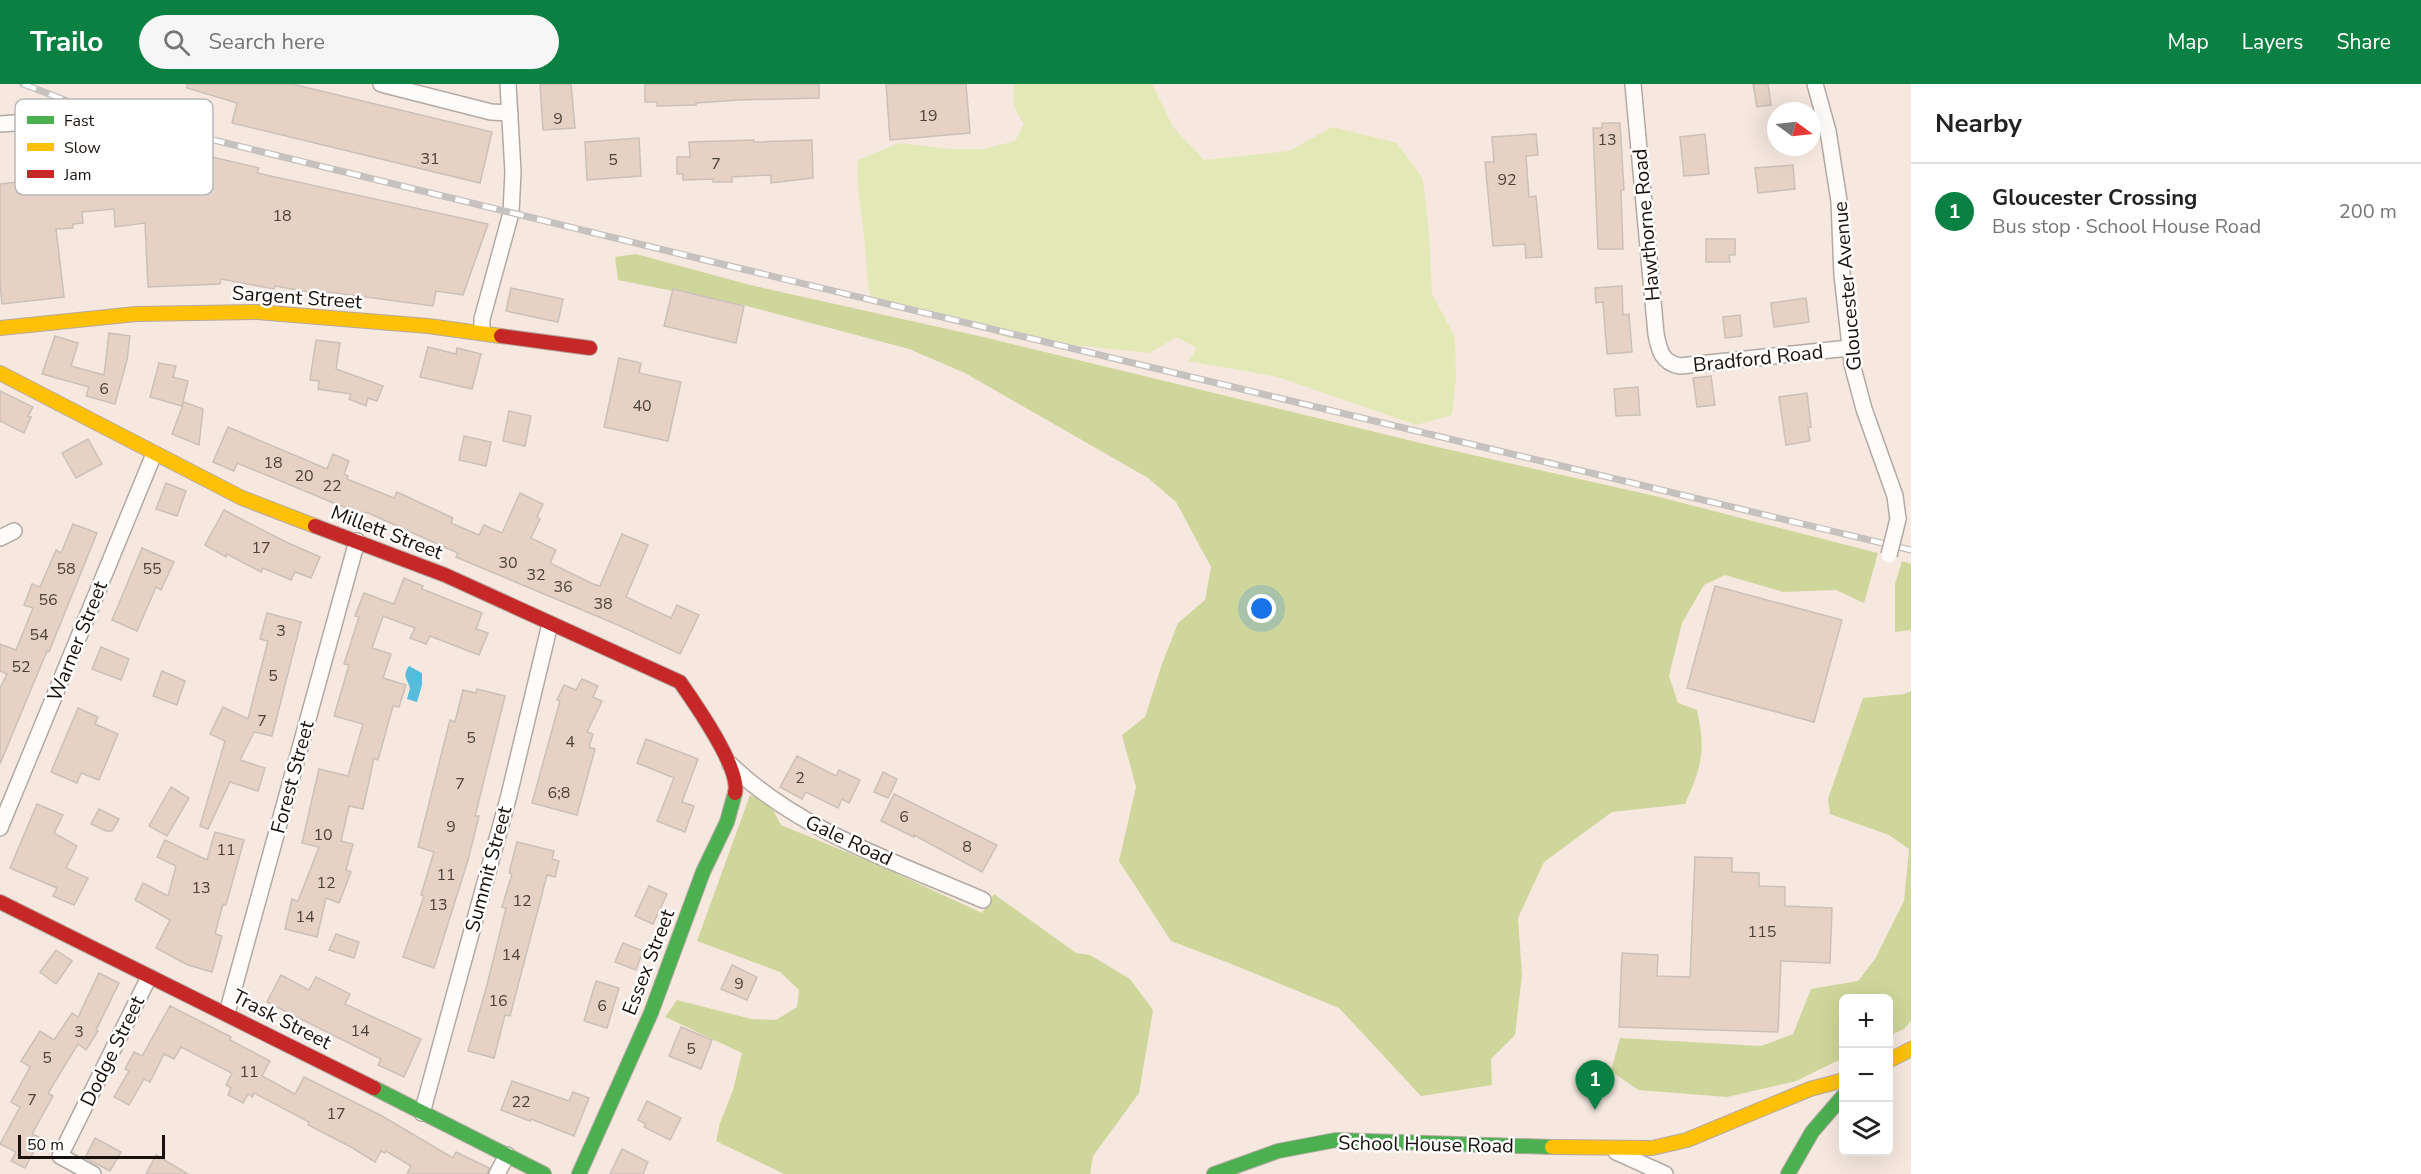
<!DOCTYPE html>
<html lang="en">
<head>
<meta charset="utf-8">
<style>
  :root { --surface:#fff; --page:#f6f6f6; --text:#222; --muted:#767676; --line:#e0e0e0; --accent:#0b8043 }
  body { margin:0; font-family:"Nunito Sans",sans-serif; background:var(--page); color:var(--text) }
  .controls { position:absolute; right:18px; bottom:18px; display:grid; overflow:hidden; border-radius:9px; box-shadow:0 6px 24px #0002 }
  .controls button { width:54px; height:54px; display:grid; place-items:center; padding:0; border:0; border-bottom:2px solid var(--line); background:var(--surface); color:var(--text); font:30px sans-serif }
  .compass { position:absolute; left:1767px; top:18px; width:54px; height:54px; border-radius:50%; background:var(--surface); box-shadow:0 6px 24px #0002; rotate:105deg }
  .scale { position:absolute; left:18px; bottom:15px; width:147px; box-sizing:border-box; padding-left:6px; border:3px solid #19120c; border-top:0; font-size:16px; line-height:21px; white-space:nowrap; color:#19120c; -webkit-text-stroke:4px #fff; paint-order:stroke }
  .you { position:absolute; left:1262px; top:525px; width:21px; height:21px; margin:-15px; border:4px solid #fff; border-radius:50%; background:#1a73e8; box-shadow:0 0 0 9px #1a73e833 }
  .badge { display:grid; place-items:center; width:39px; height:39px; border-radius:50%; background:var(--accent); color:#fff; font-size:20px; font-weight:700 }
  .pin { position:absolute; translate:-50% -50px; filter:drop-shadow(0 2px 3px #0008) }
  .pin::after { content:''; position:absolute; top:32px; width:21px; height:18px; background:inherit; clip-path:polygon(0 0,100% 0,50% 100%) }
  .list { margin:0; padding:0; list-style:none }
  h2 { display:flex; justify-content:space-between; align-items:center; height:78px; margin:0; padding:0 24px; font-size:26px }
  h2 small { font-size:20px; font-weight:400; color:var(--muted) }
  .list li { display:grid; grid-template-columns:39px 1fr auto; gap:18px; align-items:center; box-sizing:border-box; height:96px; padding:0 24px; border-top:2px solid var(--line) }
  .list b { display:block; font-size:22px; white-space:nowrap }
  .list p { margin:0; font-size:20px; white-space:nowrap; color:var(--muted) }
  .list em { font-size:20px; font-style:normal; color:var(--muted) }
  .icon { flex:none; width:33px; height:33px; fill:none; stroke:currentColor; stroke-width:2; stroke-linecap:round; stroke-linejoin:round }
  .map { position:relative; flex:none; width:1911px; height:1090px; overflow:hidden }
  header { display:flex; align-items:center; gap:36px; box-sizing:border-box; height:84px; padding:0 30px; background:var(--accent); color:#fff }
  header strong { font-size:28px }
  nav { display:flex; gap:33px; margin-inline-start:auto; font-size:21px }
  .search { width:420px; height:54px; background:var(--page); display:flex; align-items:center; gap:15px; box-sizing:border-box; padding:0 21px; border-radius:33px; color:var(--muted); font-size:22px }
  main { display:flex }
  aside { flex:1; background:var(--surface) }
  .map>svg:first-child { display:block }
  .green { fill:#e2e9b7 }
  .forest { fill:#ced69b }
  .water { fill:#55bddb }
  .building { fill:#e5d2c4; stroke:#cbc0b8; stroke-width:1.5 }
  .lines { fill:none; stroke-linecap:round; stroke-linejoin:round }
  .street-casing { stroke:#b3a9a2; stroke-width:18 }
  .fast-casing { stroke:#b3a9a2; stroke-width:16 }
  .slow-casing { stroke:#b3a9a2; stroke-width:16 }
  .jam-casing { stroke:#b3a9a2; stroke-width:16 }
  .street { stroke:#fefcfa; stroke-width:15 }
  .fast { stroke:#4caf50; stroke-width:14 }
  .slow { stroke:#ffc107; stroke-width:14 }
  .jam { stroke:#c62828; stroke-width:14 }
  .rail-casing { stroke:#c5c1bf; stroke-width:7 }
  .rail { stroke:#fff; stroke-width:4.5; stroke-dasharray:14; stroke-linecap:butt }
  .street-bridge-casing { stroke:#b3a9a2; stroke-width:18; stroke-linecap:butt }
  .street-bridge { stroke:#fefcfa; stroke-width:15 }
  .labels { text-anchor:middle; stroke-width:5; stroke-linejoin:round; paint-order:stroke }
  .number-label { font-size:16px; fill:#4c423a }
  .street-label { font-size:20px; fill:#19120c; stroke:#fff }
  .key { fill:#fff; stroke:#bab8b6; stroke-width:1.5 }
  .key-label { font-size:16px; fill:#19120c }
</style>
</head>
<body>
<header>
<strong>Trailo</strong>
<div class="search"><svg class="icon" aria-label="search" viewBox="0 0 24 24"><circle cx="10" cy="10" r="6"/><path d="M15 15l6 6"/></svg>Search here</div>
<nav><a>Map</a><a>Layers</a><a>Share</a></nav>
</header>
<main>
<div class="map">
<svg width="1911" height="1090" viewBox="0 0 1911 1090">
  <rect width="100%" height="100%" fill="#f6e8df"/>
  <!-- green -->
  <path class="green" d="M1015,0H1152L1173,43L1204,76L1289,67L1332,43L1397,59L1423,95L1429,149L1432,210L1455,253L1456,295L1452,331L1416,341L1278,293L1188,277L1197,264L1176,253L1150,269L1008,254L938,231L873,220C865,198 867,174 864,151C861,123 856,104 858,76L899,59L951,65H984L1015,57L1024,40C1015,27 1010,16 1015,0Z"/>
  <!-- forest -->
  <g class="forest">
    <path d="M636,170L750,201L979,252L1433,362L1655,412L1878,469L1864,519L1836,506L1783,508L1725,491L1704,501L1682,539L1669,592L1678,619L1697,626C1706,668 1702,681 1685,720L1612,728L1544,778L1518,834L1522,891L1515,951L1491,975L1492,1001L1421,1012L1339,924L1229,879L1171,857L1119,777L1136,703L1122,651L1145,633L1162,580L1178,539L1205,516L1211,483L1176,418L1148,394L965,289L909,265L743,221L618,196L615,173Z"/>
    <polygon points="1902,477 1911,480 1911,546 1895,548 1895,500"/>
    <polygon points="1911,607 1911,937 1904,945 1889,952 1888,914 1844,914 1843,974 1796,997 1727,1013 1638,1006 1611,987 1620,954 1761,962 1793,950 1811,905 1858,897 1875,875 1904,817 1909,765 1889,751 1830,730 1828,715 1863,614 1904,610"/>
    <polygon points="750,711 770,720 781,741 878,781 982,829 994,810 1076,869 1090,871 1130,895 1153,926 1139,1009 1093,1072 1090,1090 784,1090 716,1057 720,1039 733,1006 742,969 665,933 677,916 751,935 776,936 797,923 799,906 780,888 697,857"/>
  </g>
  <!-- water -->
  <path class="water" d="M409,582L422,589V601L417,618L407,615L410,604C407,594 402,592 409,582Z"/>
  <!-- building -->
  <g class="building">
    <polygon points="187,0 292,0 492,48 480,99 232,39 237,19 187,4"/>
    <polygon points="540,0 571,0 575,44 543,46"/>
    <polygon points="645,0 819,0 819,14 738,16 696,19 696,21 657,22 657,18 645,18"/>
    <polygon points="886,0 966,0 970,49 890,56"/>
    <polygon points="1753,0 1768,0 1771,21 1757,23"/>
    <polygon points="1602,39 1620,39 1624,106 1621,106 1623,165 1598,165 1593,44 1602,44"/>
    <polygon points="47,45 161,61 259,84 257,89 488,140 463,211 436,207 433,222 321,207 320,210 275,202 274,205 221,195 220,200 148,203 145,139 115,143 114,125 82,128 83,139 73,140 73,144 56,145 64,213 2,220 0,199 0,100 53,94"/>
    <polygon points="1536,50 1538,71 1526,72 1529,113 1536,112 1542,173 1526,174 1525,160 1493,162 1485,78 1494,78 1492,53"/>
    <polygon points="1705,50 1709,90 1684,92 1680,53"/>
    <polygon points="639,54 641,92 587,96 585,58"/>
    <polygon points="754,56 754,58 812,56 813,94 771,99 771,91 732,93 732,98 713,98 713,95 683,96 683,90 677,90 677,73 690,73 689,58"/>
    <polygon points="1793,81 1795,105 1758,109 1755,84"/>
    <polygon points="1706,155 1735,155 1735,171 1729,171 1730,178 1706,178"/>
    <polygon points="1622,202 1623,231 1629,230 1632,268 1607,270 1603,218 1596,219 1595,204"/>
    <polygon points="511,204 563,215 558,238 506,227"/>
    <polygon points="673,205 744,222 736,259 664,242"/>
    <polygon points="1806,214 1809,238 1774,243 1771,219"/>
    <polygon points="1740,231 1742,252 1725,254 1723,233"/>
    <polygon points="109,249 130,252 127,276 115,320 86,312 89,303 42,290 55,252 78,259 71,282 104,291"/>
    <polygon points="316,256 340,259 336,285 383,302 377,317 368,314 366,322 349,315 351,310 318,305 319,297 310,296"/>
    <polygon points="428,263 456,270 457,264 481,270 472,305 420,293"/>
    <polygon points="619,274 641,279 639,289 681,298 668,357 604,343"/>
    <polygon points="159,279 176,282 173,293 188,297 182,322 150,313"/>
    <polygon points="1711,292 1715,321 1697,323 1693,294"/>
    <polygon points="1638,303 1640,331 1616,332 1614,305"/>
    <polygon points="0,307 33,323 28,332 31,333 24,349 0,337"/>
    <polygon points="1807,309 1811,343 1808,344 1810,357 1786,361 1779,313"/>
    <polygon points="184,318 203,325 199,361 172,350"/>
    <polygon points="509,327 531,332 525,362 503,357"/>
    <polygon points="228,343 327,385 333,370 349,377 344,390 348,392 347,395 394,414 397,408 453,434 451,439 479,451 484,441 502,449 520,409 543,420 537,433 540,435 531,454 556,466 550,479 593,500 600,502 622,450 648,461 626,513 671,534 677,521 699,531 680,570 618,541 456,473 458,469 366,428 365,430 336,420 237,379 234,387 213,378"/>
    <polygon points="464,352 491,358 486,382 459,376"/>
    <polygon points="88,355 102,380 76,394 62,369"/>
    <polygon points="166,399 186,407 177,432 156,425"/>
    <polygon points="224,426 286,458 320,473 311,494 295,488 291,496 263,484 261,488 227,470 226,473 205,461"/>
    <polygon points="73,440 97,449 49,568 47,567 0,680 0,604 7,590 0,587 0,560 16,566 33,524 24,521 32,500 40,503 56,466 61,469"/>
    <polygon points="142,464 174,478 161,506 156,503 137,547 112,536"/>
    <polygon points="404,494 423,502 422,505 482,529 476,545 488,549 479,571 430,552 426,560 410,554 415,544 383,532 372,564 391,570 383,594 406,601 399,623 393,622 378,676 374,674 363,725 349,722 341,757 353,760 346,786 351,788 339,819 326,814 317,853 285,845 292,815 298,817 319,763 302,759 319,685 348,692 363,640 334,632 349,581 344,580 359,533 355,532 364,509 394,520"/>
    <polygon points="1715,502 1842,536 1814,638 1687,604"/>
    <polygon points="267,529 301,538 272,652 254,648 240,676 265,684 258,707 230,698 208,745 200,742 225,657 210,650 223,623 248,635 268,557 260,555"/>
    <polygon points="101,563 129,575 121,596 92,585"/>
    <polygon points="162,587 185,597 177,621 153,612"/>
    <polygon points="582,595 598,602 593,613 602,617 587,648 593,650 589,663 595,665 577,731 532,719 560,617 557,616 564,601 576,606"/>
    <polygon points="477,605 505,612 475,732 479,732 468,776 434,884 403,873 424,812 421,811 434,768 418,763 450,636 455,638 463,606 476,609"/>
    <polygon points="78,624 98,633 95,640 118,650 99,696 81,689 77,699 51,688"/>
    <polygon points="646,655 698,675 682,718 694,722 685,748 657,737 674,694 637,679"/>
    <polygon points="797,672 836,692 839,686 860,696 849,719 842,715 838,724 806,708 802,715 780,703"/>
    <polygon points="883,688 897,695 888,714 874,708"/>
    <polygon points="171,703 189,714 167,752 149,742"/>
    <polygon points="894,710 997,761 982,788 914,751 914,753 881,737"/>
    <polygon points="37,720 63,731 54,749 77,762 66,784 88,794 74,821 53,812 57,804 10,784"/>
    <polygon points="99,725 119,735 112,747 106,747 91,740"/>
    <polygon points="215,748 244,756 226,821 223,820 215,850 222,852 212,888 188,881 156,864 170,836 135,816 143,799 168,812 176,782 157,773 165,756 207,776"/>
    <polygon points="517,758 554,767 552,775 559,777 555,793 547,791 510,932 505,931 494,974 468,967 487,901 506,824 502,823 512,790 509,789"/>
    <polygon points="1695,773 1732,774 1732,788 1759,789 1759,802 1785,803 1785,822 1832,824 1830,879 1781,877 1778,948 1619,943 1622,869 1658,871 1657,892 1690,893"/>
    <polygon points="649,802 667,810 653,840 635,832"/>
    <polygon points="336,850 359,858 354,874 329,866"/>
    <polygon points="623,859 643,867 636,886 615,878"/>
    <polygon points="56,866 72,877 56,900 40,888"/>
    <polygon points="732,881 757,893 747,916 721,905"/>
    <polygon points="99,889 119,899 96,946 98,947 86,966 78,960 48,1009 53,1012 32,1050 41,1054 25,1084 11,1077 16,1068 0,1060 20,1023 11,1018 30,983 21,977 40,947 54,956 72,929 78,933"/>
    <polygon points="281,891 309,906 316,893 350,910 345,920 421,955 404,993 378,981 381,975 267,918"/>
    <polygon points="596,897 619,904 607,944 584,937"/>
    <polygon points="170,922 231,953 230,956 270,977 262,992 295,1010 304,993 382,1032 453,1074 456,1068 489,1084 487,1090 407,1090 411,1082 386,1067 385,1069 381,1067 375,1078 351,1063 308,1041 309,1038 254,1009 252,1013 248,1010 243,1019 228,1011 231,1004 226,1001 232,989 181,963 174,975 164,970 150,998 144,995 129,1021 114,1013 129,987 125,985 134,968 142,972"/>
    <polygon points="681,943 712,956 701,985 669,972"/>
    <polygon points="512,997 569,1017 573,1008 589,1014 574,1052 531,1035 530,1037 501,1026"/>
    <polygon points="647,1017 681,1034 670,1056 644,1043 646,1040 638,1036"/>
    <polygon points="95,1054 121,1068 110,1087 85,1074"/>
    <polygon points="622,1065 648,1078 643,1090 610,1090"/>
    <polygon points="156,1071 188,1090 146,1090"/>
  </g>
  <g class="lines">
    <!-- street casing -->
    <g class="street-casing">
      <g id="street">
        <polyline points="381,0 491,28 510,29"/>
        <path d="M1633,0L1656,250C1659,266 1662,279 1680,282L1849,264"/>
        <polyline points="1815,0 1828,47 1839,117 1842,191 1852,280 1864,325 1895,412 1898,435"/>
        <polyline points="0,40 29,38"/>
        <polyline points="482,248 482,235 511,129 513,88 508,0"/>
        <polyline points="0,454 14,447"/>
        <path d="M730,680C799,747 896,778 983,816"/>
        <polyline points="0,744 154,370"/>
        <polyline points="227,929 357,457"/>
        <polyline points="422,1029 509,711 550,540"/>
        <polyline points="1616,1068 1665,1090"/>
        <polyline points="93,1090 60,1072 149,893"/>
        <polyline points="497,1090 507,1071"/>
      </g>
    </g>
    <!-- fast casing -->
    <g class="fast-casing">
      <g id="fast">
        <polyline points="374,1004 544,1090"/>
        <polyline points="579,1090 651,929 703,788 727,738 735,709"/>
        <polyline points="1214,1090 1278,1067 1336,1056 1552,1063"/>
        <polyline points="1788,1090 1812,1048 1844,1011"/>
      </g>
    </g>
    <!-- slow casing -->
    <g class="slow-casing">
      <g id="slow">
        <polyline points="0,244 136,230 257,228 428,242 501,252"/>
        <polyline points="0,289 242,414 315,442"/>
        <polyline points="1888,977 1911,965"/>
        <polyline points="1552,1063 1652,1064 1687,1056 1810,1005 1844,996"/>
      </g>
    </g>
    <!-- jam casing -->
    <g class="jam-casing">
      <g id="jam">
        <polyline points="501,252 590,264"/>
        <path d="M315,442L445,491L680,598C694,618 741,685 735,709"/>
        <polyline points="0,818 374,1004"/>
      </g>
    </g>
    <!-- street -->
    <use href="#street" class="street"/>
    <!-- fast -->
    <use href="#fast" class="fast"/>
    <!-- slow -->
    <use href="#slow" class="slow"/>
    <!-- jam -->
    <use href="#jam" class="jam"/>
    <!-- rail casing -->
    <g class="rail-casing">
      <polyline id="rail" points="23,0 91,26 709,177 1911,466"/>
    </g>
    <!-- rail -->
    <use href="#rail" class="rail"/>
    <!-- street-bridge casing -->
    <g class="street-bridge-casing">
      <polyline id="street-bridge" points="1889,471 1898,435"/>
    </g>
    <!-- street-bridge -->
    <use href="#street-bridge" class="street-bridge"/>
  </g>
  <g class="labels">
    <!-- number labels -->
    <g class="number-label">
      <text x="928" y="37">19</text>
      <text x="558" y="40">9</text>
      <text x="1607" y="61">13</text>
      <text x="430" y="80">31</text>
      <text x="613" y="81">5</text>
      <text x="716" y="85">7</text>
      <text x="1507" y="101">92</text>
      <text x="282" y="137">18</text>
      <text x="104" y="310">6</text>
      <text x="642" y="327">40</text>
      <text x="273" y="384">18</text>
      <text x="304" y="397">20</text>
      <text x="332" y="407">22</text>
      <text x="261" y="469">17</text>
      <text x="508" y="484">30</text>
      <text x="66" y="490">58</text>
      <text x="152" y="490">55</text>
      <text x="536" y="496">32</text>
      <text x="563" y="508">36</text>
      <text x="48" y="521">56</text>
      <text x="603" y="525">38</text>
      <text x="281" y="552">3</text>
      <text x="39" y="556">54</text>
      <text x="21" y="588">52</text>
      <text x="273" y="597">5</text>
      <text x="262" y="642">7</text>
      <text x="471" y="659">5</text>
      <text x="570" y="663">4</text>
      <text x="800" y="699">2</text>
      <text x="460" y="705">7</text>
      <text x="559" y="714">6;8</text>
      <text x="904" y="738">6</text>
      <text x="451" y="748">9</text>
      <text x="323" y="756">10</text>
      <text x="967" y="768">8</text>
      <text x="226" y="771">11</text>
      <text x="446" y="796">11</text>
      <text x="326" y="804">12</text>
      <text x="201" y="809">13</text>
      <text x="522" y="822">12</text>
      <text x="438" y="826">13</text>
      <text x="305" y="838">14</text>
      <text x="1762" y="853">115</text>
      <text x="511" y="876">14</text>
      <text x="739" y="905">9</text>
      <text x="498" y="922">16</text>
      <text x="602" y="927">6</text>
      <text x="360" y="952">14</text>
      <text x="79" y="953">3</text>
      <text x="691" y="970">5</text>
      <text x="47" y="979">5</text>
      <text x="249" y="993">11</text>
      <text x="32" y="1021">7</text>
      <text x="521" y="1023">22</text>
      <text x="336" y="1035">17</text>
    </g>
    <!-- street labels -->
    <g class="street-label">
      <text transform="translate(1646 141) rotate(-95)" y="7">Hawthorne Road</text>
      <text transform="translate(1847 202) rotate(-95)" y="7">Gloucester Avenue</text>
      <text transform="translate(297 213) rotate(4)" y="7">Sargent Street</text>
      <text transform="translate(1758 274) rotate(-6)" y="7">Bradford Road</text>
      <text transform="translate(387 448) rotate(21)" y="7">Millett Street</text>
      <text transform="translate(77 557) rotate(-68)" y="7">Warner Street</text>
      <text transform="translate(292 693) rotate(-75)" y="7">Forest Street</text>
      <text transform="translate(849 756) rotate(25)" y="7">Gale Road</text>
      <text transform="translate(488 785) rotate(-75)" y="7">Summit Street</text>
      <text transform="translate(648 878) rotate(-69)" y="7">Essex Street</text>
      <text transform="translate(282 935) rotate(27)" y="7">Trask Street</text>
      <text transform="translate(112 967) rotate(-64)" y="7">Dodge Street</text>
      <text transform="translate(1426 1060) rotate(1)" y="7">School House Road</text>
    </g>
  </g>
  <!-- legend -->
  <rect x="15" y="15" width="198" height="96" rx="9" class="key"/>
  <rect x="27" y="32" width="27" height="8" fill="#4caf50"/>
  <rect x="27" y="59" width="27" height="8" fill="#ffc107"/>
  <rect x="27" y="86" width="27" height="8" fill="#c62828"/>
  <g class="key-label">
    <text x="64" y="42">Fast</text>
    <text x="64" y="69">Slow</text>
    <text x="64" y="96">Jam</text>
  </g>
</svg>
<div class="controls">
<button>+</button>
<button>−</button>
<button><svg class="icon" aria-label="layers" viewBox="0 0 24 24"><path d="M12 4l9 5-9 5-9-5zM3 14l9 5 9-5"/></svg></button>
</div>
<svg class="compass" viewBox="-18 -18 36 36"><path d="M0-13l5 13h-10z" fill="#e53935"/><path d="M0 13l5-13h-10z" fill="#767676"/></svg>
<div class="scale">50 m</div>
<div class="you"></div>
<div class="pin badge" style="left:1595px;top:1026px">1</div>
</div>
<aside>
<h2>Nearby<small></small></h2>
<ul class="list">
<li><span class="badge">1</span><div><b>Gloucester Crossing</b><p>Bus stop · School House Road</p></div><em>200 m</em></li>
</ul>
</aside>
</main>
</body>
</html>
